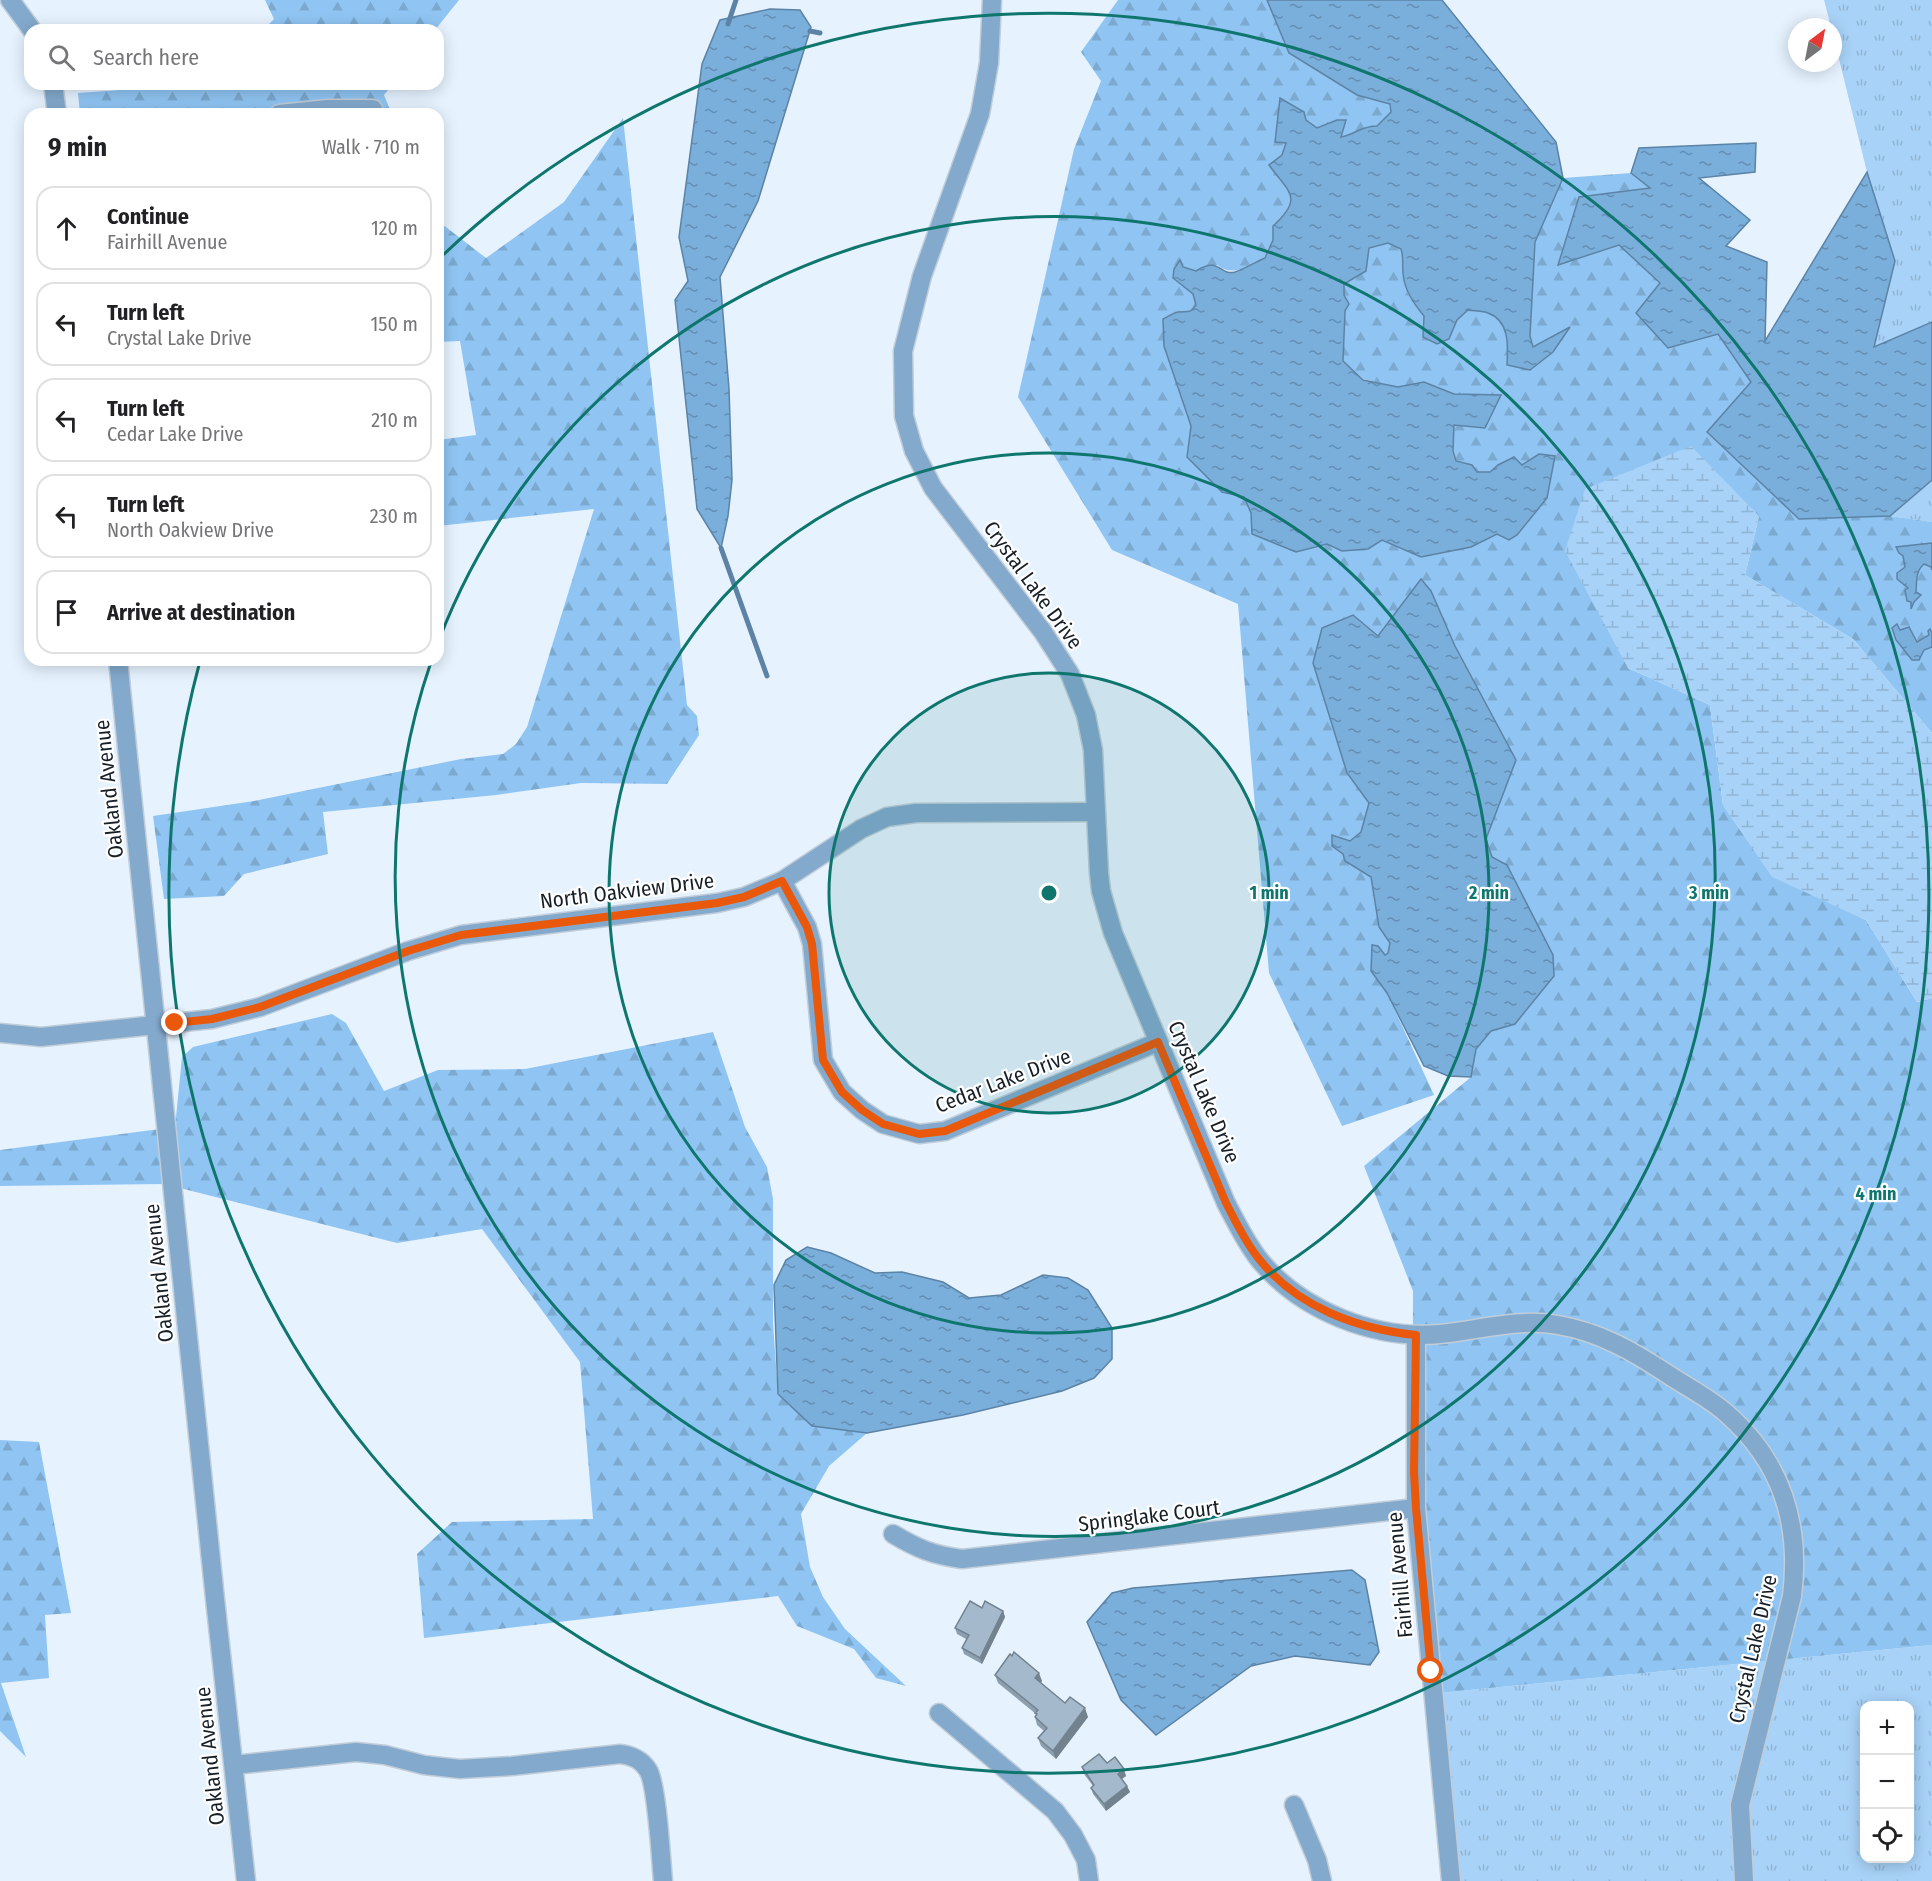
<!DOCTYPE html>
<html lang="en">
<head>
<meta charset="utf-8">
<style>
  :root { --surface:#fff; --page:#f6f6f6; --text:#202124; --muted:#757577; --line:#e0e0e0 }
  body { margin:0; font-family:"Fira Sans Condensed",sans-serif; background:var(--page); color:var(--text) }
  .controls { position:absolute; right:18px; bottom:18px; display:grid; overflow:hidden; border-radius:12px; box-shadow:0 3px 15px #0003 }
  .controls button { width:54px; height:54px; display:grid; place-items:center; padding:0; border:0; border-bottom:2px solid var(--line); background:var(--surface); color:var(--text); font:30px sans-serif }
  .compass { position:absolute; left:1788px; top:18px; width:54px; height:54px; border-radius:50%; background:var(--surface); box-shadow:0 3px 15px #0003; rotate:32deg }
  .stop { position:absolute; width:18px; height:18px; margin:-14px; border:4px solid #ea580c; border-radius:50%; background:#fff }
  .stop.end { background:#ea580c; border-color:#fff; box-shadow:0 2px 6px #0008 }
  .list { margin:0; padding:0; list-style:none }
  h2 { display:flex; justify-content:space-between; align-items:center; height:78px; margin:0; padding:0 24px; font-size:26px }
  h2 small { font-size:20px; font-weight:400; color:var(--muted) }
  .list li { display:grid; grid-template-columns:39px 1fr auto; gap:18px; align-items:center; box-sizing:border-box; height:84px; margin:0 12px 12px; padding:0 12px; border:2px solid var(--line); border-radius:18px }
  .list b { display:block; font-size:22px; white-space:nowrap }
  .list p { margin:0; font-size:20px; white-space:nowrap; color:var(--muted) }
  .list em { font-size:20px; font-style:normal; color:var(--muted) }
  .icon { flex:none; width:33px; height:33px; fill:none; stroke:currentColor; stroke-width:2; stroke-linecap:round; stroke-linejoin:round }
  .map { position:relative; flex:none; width:1932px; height:1881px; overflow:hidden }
  .search { position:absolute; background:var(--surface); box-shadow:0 3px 15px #0003; left:24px; top:24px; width:420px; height:66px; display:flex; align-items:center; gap:15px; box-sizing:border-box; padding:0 21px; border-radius:18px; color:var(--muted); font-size:22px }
  .panel { position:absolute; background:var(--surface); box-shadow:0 3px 15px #0003; left:24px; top:108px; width:420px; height:558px; border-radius:18px }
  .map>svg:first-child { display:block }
  .grass { fill:url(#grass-tufts); fill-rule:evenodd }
  .forest { fill:url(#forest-firs) }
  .wetland { fill:url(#wetland-marsh) }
  .water { fill:url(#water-ripples); stroke:#5c83a5; stroke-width:1.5 }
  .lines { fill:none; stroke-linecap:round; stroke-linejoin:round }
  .stream { stroke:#5c83a5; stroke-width:5 }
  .minor-casing { stroke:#c1cdd8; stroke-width:21 }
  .minor { stroke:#83a9cc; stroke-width:18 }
  .wall { fill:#8d9faf }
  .shaded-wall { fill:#73828f }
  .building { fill:#a4b9cc; stroke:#73828f; stroke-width:1.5 }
  .route { stroke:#ea580c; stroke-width:8 }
  .ring { fill:none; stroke:#0f766e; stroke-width:3 }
  .labels { text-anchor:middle; stroke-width:4.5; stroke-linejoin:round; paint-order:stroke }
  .street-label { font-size:21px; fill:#171f27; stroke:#fff }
  .centre { fill:#0f766e; stroke:#fff; stroke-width:3 }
  .ring-label { font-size:18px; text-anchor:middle; font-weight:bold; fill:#0f766e; stroke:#fff; stroke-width:4.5; stroke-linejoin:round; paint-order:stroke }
</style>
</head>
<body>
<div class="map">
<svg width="1932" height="1881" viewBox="0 0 1932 1881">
  <defs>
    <pattern id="grass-tufts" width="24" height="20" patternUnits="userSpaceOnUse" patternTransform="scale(1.5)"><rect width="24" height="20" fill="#a8d2f7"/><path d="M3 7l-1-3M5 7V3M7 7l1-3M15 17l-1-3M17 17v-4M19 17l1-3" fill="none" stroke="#90b4d4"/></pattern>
    <pattern id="forest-firs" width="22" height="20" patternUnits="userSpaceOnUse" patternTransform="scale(1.5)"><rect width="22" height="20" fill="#90c5f3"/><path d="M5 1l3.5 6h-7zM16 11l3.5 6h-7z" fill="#7ba9d0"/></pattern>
    <pattern id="wetland-marsh" width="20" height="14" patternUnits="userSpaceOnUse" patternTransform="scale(1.5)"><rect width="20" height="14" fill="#a8d2f7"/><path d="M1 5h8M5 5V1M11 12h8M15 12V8" fill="none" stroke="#90b4d4"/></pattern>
    <pattern id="water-ripples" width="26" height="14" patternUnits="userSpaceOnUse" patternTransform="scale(1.5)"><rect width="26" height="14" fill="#7aaedb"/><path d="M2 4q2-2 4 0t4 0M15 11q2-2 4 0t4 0" fill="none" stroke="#638db2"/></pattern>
  </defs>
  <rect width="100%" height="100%" fill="#e6f3ff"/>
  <!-- grass -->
  <g class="grass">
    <polygon points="1824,0 1932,0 1932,322 1874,347 1895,261 1867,172 1833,35 1833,27 1831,27"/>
    <polygon points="1932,480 1932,522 1890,516"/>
    <path d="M1932,1645V1881H1442L1429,1694ZM1864,1706H1910V1858H1864Z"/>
  </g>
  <!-- forest -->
  <g class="forest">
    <polygon points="265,0 459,0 435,30 263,30 274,19"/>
    <path d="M1118,0H1267L1289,53L1357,95L1391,104V112L1377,126C1362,126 1355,134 1341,138L1346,120H1337L1317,129L1306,120L1275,141L1287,143L1278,178C1281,181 1287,185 1289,188C1297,202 1282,217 1273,226V240L1265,258C1249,265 1233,278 1217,265L1196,271L1183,267L1173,278L1193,294L1196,306C1192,314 1185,313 1176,312L1169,362L1191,426L1187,457L1222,492L1244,497L1251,513L1296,552L1327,544L1342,551L1381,540L1421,557L1471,547L1497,534L1539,454L1522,465H1498L1490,472H1477L1472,465L1455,461L1453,451L1454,425L1500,395L1454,394L1424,382L1398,387L1363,379L1343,361L1344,283L1366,271L1369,248L1388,243L1402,249C1404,258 1402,264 1403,273C1404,302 1429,321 1449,339L1457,320L1468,310C1474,311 1483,311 1488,313C1510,321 1508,346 1507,365L1569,328L1533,347L1530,336L1535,242L1563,178L1631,173L1651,188L1619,245L1718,334L1751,382L1799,519L1890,516L1932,522V733L1853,639L1745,575L1759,516L1628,668L1710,705L1723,805L1772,876L1866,920L1917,1002L1932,998V1645L1429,1694L1412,1552L1413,1291L1364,1166L1471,1077L1476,1049L1491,1031L1515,1024L1554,976L1553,955L1507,865L1492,857L1486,839L1516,760L1455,646L1431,591L1378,636L1322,628L1313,663L1347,773L1369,803L1361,832L1350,841L1343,854L1345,861L1371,876L1379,927L1390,943L1388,953L1371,971L1387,993L1434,1095L1342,1126L1269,973L1238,604L1112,550L1018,397L1074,149L1101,81L1081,52Z"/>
    <polygon points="205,84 393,84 384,95 392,114 80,114 78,93"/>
    <polygon points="623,118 687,705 697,716 699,735 667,784 581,783 496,795 323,812 328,854 244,874 224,896 164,899 153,816 254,801 461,759 503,754 516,744 527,727 594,509 438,526 438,440 476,435 460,341 438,342 438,221 486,258 564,202"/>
    <polygon points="332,1014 346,1023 384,1091 438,1070 525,1069 713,1032 745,1127 767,1167 773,1199 773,1323 778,1394 812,1426 867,1433 829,1466 801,1514 810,1567 823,1597 845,1629 906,1686 876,1678 854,1649 797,1626 778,1596 424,1638 417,1554 452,1522 593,1519 580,1362 482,1229 397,1243 164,1184 0,1186 0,1150 175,1127 182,1057 193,1047"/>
    <polygon points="0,1440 39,1442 71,1613 45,1615 49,1678 1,1683 26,1757 0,1731"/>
  </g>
  <!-- wetland -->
  <polygon class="wetland" points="1691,446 1759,516 1745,575 1853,639 1932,733 1932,998 1917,1002 1866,920 1772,877 1723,805 1710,705 1628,668 1565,551 1585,489"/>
  <!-- water -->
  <g class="water">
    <path d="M1267,0H1442L1556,142L1563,178L1535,242L1530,336L1533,347L1570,327L1553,352L1530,370L1507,365C1508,346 1510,321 1488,313C1483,311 1474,311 1468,310L1457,320L1449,339L1437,344L1423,337L1424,316C1414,304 1404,290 1403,273C1402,264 1404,258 1401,249L1388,243L1369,248L1366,271L1344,284V295L1349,304L1345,311L1343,361L1363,380L1398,387L1424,382L1454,394L1501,395L1485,428L1454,425L1453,451L1456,461L1472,465L1477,472H1490L1498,465L1514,457L1522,465L1539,454L1555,456L1547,498L1517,535L1509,540L1497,534L1471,547L1421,557L1382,540L1368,549L1342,551L1327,544L1296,552L1252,534L1251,513L1244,497L1222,492L1187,457L1191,426L1164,346L1163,319C1167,317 1173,313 1178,312C1187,311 1191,314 1196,305L1193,294L1173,278L1174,269L1180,260L1183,267L1196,271C1220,256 1219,276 1235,272C1242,270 1258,261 1265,258L1273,240V226C1305,197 1288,192 1269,165L1282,155L1286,143L1275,142L1280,98L1304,112L1306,120L1317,128L1337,120H1346L1341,137C1356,134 1361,126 1377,126L1391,112L1390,104L1357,95L1289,53Z"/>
    <polygon points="770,9 800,10 811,27 758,201 720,277 729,389 732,480 728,516 721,548 697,509 675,300 688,281 679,237 702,64 720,20"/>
    <polygon points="1756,143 1755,172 1699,178 1750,220 1726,246 1767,262 1765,341 1867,172 1895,261 1874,347 1932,322 1932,480 1890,516 1799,519 1707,432 1751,382 1718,334 1668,348 1636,313 1660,283 1619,245 1558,265 1579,197 1650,188 1631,173 1639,148"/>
    <path d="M1932,543V570L1931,567L1924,564C1915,572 1917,581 1916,592L1921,595L1914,602L1911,609V602L1907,601L1905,590L1908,588L1897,579V573L1905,567L1903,556L1899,553L1896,547Z"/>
    <polygon points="1421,579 1431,591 1455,646 1516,760 1486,839 1492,857 1507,865 1553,955 1554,976 1515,1024 1491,1031 1476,1049 1471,1077 1448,1076 1424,1066 1387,993 1371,971 1372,945 1378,946 1385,955 1388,953 1390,943 1379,927 1371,877 1345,861 1343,854 1332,846 1332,835 1350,841 1361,832 1369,803 1347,773 1313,663 1322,628 1353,615 1378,636"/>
    <polygon points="1897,624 1900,630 1909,627 1917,642 1929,635 1928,631 1930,629 1932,633 1932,647 1924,650 1919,660 1912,660 1896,640 1892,628"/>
    <polygon points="807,1247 831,1253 875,1273 902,1272 943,1282 969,1298 1001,1295 1043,1275 1068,1278 1088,1290 1112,1328 1112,1359 1094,1378 1062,1391 963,1415 867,1433 812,1426 778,1394 774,1285 786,1260"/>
    <polygon points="1352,1570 1365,1580 1379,1652 1370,1665 1295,1656 1251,1666 1156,1735 1121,1700 1087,1622 1112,1593 1133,1588"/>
  </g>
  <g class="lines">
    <!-- stream -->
    <g class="stream">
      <polyline points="728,24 736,0"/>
      <polyline points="810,31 820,33"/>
      <polyline points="721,548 767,676"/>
    </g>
    <!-- minor casing -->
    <g class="minor-casing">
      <g id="minor">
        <polyline points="10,0 32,30"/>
        <path d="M992,0L989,63L980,114L922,276L903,351L904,416L914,451L933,488L1043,632L1070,674L1086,715L1093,750L1099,873L1101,891L1113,933L1226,1203C1236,1222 1245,1241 1258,1258C1300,1311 1375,1340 1440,1334C1479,1330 1519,1318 1558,1325C1600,1332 1634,1352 1669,1375C1687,1387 1709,1398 1726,1413C1782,1462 1801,1523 1792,1596L1740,1805L1744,1881"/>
        <polyline points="53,84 57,114"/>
        <polyline points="279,114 328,109 373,109"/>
        <polyline points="118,660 215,1599 246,1881"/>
        <polyline points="782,881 807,927 812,944 823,1060 842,1092 862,1110 883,1124 919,1134 945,1131 1158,1042"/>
        <polyline points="0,1033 41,1037 212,1019 260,1007 408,951 461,935 717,903 744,897 782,881 861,829 887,817 916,813 1095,812"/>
        <polyline points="1416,1335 1416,1508 1451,1881"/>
        <path d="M893,1534C918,1549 933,1555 962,1559L1416,1508"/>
        <polyline points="939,1713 1055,1811 1073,1835 1086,1860 1089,1881"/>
        <path d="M234,1765L356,1752L385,1755L424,1765L460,1769L512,1766L620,1754C631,1755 642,1760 648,1770C657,1784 661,1860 663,1881"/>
        <polyline points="1294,1805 1317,1860 1322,1881"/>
      </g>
    </g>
    <!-- minor -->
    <use href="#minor" class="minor"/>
  </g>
  <!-- wall -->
  <g class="wall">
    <polygon points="982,1608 1003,1611 1005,1617 982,1664 964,1654 962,1648 966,1639 957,1634 955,1628"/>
    <polygon points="1012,1656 1042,1681 1041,1683 1065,1703 1088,1717 1056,1759 1041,1746 1038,1738 1044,1731 1037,1725 1035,1717 1036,1715 1036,1714 998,1683 995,1675"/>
    <polygon points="1107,1763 1126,1776 1122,1779 1130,1792 1106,1811 1093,1794 1091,1788 1093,1786 1084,1774 1082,1767"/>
  </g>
  <!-- shaded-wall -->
  <g class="shaded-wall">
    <polygon points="1003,1611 1005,1617 982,1664 980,1658"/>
    <polygon points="1039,1673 1042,1681 1038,1686 1035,1678"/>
    <polygon points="1085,1708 1088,1717 1056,1759 1053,1751"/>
    <polygon points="1124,1769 1126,1776 1120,1780 1118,1774"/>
    <polygon points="1127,1786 1130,1792 1106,1811 1104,1804"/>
  </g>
  <!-- building -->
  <g class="building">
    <polygon points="970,1601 982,1608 985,1601 1003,1611 980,1658 962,1648 969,1635 955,1628"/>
    <polygon points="1014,1652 1039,1673 1035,1678 1065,1703 1070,1697 1085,1708 1053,1751 1038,1738 1047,1728 1035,1717 1037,1714 1035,1713 1038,1710 995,1675 1010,1654 1012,1656"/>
    <polygon points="1099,1754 1107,1763 1115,1757 1124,1769 1118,1774 1127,1786 1104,1804 1091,1788 1094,1785 1082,1767"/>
  </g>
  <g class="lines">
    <!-- route -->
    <path class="route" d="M175,1023L212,1019L260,1007L408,951L461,935L717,903L744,897L782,881L807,927L812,944L823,1060L842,1092L862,1110L883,1124L919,1134L945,1131L1158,1042L1226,1203C1236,1222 1245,1242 1259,1259C1297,1307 1357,1329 1416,1335L1414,1472L1416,1508L1431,1671"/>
  </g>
  <!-- distance rings -->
  <circle cx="1049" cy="893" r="220" fill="#0f766e" fill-opacity=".12"/>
  <g class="ring">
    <circle cx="1049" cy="893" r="220"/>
    <circle cx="1049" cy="893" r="440"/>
    <path d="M439 640A660 660 0 1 1 431 662"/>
    <path d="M443 255A880 880 0 1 1 199 665"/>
  </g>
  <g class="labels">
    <!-- street labels -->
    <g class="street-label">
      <text transform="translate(1033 585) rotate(54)" y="7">Crystal Lake Drive</text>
      <text transform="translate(109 789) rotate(-96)" y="7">Oakland Avenue</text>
      <text transform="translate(627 891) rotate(-7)" y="7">North Oakview Drive</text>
      <text transform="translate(1003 1081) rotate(-21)" y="7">Cedar Lake Drive</text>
      <text transform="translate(1204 1092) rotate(67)" y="7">Crystal Lake Drive</text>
      <text transform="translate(159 1273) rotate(-96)" y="7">Oakland Avenue</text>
      <text transform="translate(1149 1516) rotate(-7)" y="7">Springlake Court</text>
      <text transform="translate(1400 1575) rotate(-95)" y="7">Fairhill Avenue</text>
      <text transform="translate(1753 1649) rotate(-77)" y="7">Crystal Lake Drive</text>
      <text transform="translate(210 1756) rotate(-96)" y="7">Oakland Avenue</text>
    </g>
  </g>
  <circle cx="1049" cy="893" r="9" class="centre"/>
  <g class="ring-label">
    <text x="1269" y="899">1 min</text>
    <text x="1489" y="899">2 min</text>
    <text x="1709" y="899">3 min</text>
    <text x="1876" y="1200">4 min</text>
  </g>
</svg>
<div class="controls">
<button>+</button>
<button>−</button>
<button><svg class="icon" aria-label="locate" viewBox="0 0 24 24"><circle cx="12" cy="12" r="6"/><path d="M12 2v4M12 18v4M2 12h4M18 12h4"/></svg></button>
</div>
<svg class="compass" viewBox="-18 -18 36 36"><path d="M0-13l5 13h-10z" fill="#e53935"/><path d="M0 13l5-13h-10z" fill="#757577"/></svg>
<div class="stop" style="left:1431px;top:1671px"></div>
<div class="stop end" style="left:175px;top:1023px"></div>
<div class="search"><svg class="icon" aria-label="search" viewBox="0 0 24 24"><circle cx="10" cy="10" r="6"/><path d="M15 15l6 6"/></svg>Search here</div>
<section class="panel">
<h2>9 min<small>Walk · 710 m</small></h2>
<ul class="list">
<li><svg class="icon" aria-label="ahead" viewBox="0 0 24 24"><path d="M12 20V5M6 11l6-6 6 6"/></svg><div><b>Continue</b><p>Fairhill Avenue</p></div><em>120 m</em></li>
<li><svg class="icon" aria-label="left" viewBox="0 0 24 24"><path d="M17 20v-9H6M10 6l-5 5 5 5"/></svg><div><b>Turn left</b><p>Crystal Lake Drive</p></div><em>150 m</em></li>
<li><svg class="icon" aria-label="left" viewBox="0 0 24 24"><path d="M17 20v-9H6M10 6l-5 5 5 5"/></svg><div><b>Turn left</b><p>Cedar Lake Drive</p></div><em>210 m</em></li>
<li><svg class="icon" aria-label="left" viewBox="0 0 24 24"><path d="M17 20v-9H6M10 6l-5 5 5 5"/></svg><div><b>Turn left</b><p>North Oakview Drive</p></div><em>230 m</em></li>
<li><svg class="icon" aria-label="arrive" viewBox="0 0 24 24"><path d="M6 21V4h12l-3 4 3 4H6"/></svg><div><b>Arrive at destination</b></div></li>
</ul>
</section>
</div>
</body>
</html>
